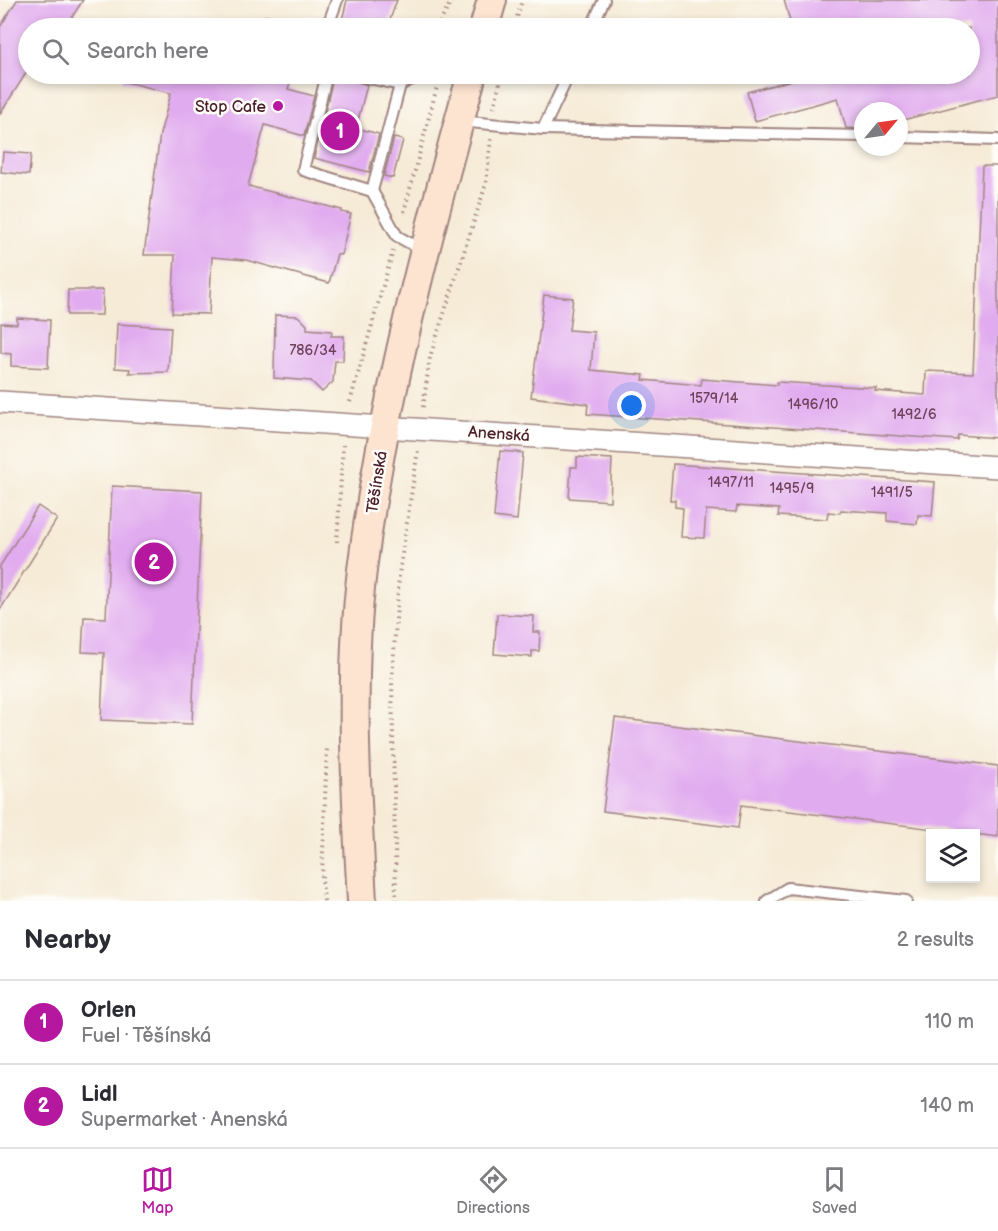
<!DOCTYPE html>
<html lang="en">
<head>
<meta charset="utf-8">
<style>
  :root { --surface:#fff; --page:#f2f2f3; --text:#2b2b33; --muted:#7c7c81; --line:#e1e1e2; --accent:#b5179e }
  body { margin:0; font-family:"Balsamiq Sans",sans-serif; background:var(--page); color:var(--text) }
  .controls { position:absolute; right:18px; bottom:18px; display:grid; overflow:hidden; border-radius:0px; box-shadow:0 3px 9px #0003 }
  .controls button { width:54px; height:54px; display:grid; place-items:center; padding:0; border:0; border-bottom:2px solid var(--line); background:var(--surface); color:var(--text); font:30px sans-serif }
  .compass { position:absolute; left:854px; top:102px; width:54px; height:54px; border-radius:50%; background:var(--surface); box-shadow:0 3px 9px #0003; rotate:61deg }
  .you { position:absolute; left:632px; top:406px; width:21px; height:21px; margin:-15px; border:4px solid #fff; border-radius:50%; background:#1a73e8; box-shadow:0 0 0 9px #1a73e833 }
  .badge { display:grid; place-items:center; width:39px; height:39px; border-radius:50%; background:var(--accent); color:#fff; font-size:20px; font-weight:700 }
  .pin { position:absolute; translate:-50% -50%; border:3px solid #fff; box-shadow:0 2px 6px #0006 }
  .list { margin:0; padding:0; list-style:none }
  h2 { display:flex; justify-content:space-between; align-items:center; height:78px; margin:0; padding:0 24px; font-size:26px }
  h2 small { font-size:20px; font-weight:400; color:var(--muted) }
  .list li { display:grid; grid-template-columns:39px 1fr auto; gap:18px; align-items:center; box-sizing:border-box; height:84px; padding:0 24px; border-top:2px solid var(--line) }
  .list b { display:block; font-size:22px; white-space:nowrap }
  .list p { margin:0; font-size:20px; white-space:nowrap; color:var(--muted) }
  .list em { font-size:20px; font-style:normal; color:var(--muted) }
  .icon { flex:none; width:33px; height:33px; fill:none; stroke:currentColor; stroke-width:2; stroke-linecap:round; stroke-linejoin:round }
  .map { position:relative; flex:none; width:998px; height:901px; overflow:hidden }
  .search { position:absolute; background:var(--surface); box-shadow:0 3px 9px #0003; left:18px; right:18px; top:18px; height:66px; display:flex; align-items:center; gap:15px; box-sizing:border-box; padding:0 21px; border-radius:33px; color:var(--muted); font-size:22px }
  .sheet { height:246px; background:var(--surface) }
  nav { display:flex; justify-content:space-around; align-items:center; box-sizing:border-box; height:84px; border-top:2px solid var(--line); background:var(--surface); font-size:16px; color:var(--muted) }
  nav a { display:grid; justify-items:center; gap:3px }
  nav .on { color:var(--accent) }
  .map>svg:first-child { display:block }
  .building { fill:#e1abef }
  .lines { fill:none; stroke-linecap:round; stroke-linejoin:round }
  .lane-casing { stroke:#a08581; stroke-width:14 }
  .street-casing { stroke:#a08581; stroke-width:24 }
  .secondary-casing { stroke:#a08581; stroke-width:32 }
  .path { stroke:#a08581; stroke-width:4; stroke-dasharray:1.5 4.5; stroke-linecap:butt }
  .lane { stroke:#fff; stroke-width:10 }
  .street { stroke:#fff; stroke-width:21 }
  .secondary { stroke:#fde4d1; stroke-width:28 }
  .poi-dot { fill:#b5179e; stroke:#fdfcf7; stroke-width:2 }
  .labels { text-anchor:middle; stroke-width:5; stroke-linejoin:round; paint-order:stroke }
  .number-label { font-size:14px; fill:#70425c }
  .poi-label { font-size:16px; fill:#4a1f2b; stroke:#fdfcf7; text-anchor:end }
  .street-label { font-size:16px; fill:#4a1f2b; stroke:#fdfcf7 }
</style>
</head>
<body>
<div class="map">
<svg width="998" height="901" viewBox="0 0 998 901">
  <rect width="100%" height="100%" fill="#fdfcf7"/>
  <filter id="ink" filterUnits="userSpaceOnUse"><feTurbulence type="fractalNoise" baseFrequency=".0167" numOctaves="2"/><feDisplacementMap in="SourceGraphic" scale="12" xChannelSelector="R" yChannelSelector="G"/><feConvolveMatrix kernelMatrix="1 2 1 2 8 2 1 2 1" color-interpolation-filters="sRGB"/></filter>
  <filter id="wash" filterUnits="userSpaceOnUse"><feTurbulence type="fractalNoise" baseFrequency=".008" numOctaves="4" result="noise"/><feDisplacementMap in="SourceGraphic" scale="24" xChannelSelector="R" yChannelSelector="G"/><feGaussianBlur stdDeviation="1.35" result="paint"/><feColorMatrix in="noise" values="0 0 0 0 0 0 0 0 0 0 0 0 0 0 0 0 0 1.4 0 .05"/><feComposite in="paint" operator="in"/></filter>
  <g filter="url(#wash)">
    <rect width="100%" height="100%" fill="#f6ebd7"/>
    <g id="blocks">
      <!-- building -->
      <g class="building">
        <polygon points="17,0 83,0 65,28 28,28 28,70 0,114 0,27"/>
        <polygon points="347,0 397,0 387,28 340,28"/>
        <polygon points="784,0 998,0 998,95 899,121 899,111 863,111 863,129 846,128 838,98 755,121 747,92 804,77 803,74 969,74 969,28 792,28"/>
        <polygon points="123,74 293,74 288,89 314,96 304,136 265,125 248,186 342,210 341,212 351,214 341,255 337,254 329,283 246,260 212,257 209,314 172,313 175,255 144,255 160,134 171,93 122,81"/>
        <polygon points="334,74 367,85 356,128 379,134 369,172 314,158"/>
        <polygon points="394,138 403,140 393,178 384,176"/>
        <polygon points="3,152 31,154 29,175 1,172"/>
        <polygon points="982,166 998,166 998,438 958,435 957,440 587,414 588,404 531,397 544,295 573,298 569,330 594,332 591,370 644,375 643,380 701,385 702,379 777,385 777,382 876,388 875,391 925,395 926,371 973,373"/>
        <polygon points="68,290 103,290 102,315 67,315"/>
        <polygon points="275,315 298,316 307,325 307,329 332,331 331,336 344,336 343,361 335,361 333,382 322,392 311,381 274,378"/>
        <polygon points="17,318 50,320 48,368 11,366 11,354 1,353 1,323 17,324"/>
        <polygon points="117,324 171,327 168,372 129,373 130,369 115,368"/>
        <polygon points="500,451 523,453 517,520 494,517"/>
        <polygon points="577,457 612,459 610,501 569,498 571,467 577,467"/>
        <polygon points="673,464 935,482 932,516 918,515 917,524 887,521 887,513 841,510 840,513 828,512 827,519 778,516 779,509 737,506 736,512 706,510 704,538 681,537 683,508 675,507 675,500 670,500"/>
        <polygon points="112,486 202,491 192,724 101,720 104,653 82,652 84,617 106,618"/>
        <polygon points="38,506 57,519 0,610 0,566"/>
        <polygon points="497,614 534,616 533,632 540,632 539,651 532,651 532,657 494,654"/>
        <polygon points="615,718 998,766 998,837 741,805 738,828 603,811"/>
      </g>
    </g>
  </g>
  <g filter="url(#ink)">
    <use href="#blocks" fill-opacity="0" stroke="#a08581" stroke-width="1.5"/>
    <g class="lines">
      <!-- lane casing -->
      <g class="lane-casing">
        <g id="lane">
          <polyline points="266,22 284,28"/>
          <polyline points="327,28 337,0"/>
          <polyline points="591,28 604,0"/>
          <polyline points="327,74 303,170 372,191 397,236 422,250"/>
          <polyline points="352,74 400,85 422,74"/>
          <polyline points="459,121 543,129 863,136"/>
          <polyline points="543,129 569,74"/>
          <polyline points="899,137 998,140"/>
          <polyline points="372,191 400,85"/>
          <polyline points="767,901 788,888 906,901"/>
        </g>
      </g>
      <!-- street casing -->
      <g class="street-casing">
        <polyline id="street" points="0,402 998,467"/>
      </g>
      <!-- secondary casing -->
      <g class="secondary-casing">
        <g id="secondary">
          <polyline points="484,28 492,0"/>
          <path d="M362,901C356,793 349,677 362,570C383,401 427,237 472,74"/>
        </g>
      </g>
      <!-- path -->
      <g class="path">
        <polyline points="437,28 452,0"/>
        <polyline points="514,28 522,0"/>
        <polyline points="494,108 502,74"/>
        <polyline points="404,212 438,83"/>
        <polyline points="350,402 393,251"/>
        <polyline points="423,407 430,357 486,184 491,139"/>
        <polyline points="337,542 343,445"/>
        <polyline points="324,901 322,878 327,748"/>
        <polyline points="396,901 392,681 399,575 418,450"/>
      </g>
      <!-- lane -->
      <use href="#lane" class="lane"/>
      <!-- street -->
      <use href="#street" class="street"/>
      <!-- secondary -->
      <use href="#secondary" class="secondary"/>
    </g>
  </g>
  <!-- markers -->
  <circle class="poi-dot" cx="278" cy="106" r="6"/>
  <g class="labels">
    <!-- number labels -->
    <g class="number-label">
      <text x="313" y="355">786/34</text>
      <text x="714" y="403">1579/14</text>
      <text x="813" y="409">1496/10</text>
      <text x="914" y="419">1492/6</text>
      <text x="731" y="487">1497/11</text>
      <text x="792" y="493">1495/9</text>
      <text x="892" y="497">1491/5</text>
    </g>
    <!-- poi labels -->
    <g class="poi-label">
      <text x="266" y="112">Stop Cafe</text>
    </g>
    <!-- street labels -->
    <g class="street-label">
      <text transform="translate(499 433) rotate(4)" y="6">Anenská</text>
      <text transform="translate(376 482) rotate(-81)" y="6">Těšínská</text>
    </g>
  </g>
</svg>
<div class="controls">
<button><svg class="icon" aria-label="layers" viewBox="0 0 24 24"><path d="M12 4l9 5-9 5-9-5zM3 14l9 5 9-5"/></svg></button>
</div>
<svg class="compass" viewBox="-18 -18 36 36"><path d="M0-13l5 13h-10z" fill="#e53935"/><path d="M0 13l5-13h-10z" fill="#7c7c81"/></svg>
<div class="you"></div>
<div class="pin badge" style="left:340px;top:131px">1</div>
<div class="pin badge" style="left:154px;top:562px">2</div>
<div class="search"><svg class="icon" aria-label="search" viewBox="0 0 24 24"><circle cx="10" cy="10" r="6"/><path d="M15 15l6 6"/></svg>Search here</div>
</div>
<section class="sheet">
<h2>Nearby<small>2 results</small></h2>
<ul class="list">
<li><span class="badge">1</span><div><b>Orlen</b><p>Fuel · Těšínská</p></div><em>110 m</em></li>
<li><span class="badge">2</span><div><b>Lidl</b><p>Supermarket · Anenská</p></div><em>140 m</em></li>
</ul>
</section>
<nav>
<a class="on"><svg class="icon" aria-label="map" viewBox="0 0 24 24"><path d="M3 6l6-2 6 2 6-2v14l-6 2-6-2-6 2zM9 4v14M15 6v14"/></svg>Map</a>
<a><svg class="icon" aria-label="directions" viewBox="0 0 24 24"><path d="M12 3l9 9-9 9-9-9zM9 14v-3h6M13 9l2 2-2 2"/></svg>Directions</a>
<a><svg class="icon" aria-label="saved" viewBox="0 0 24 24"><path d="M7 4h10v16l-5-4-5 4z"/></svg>Saved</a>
</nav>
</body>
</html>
